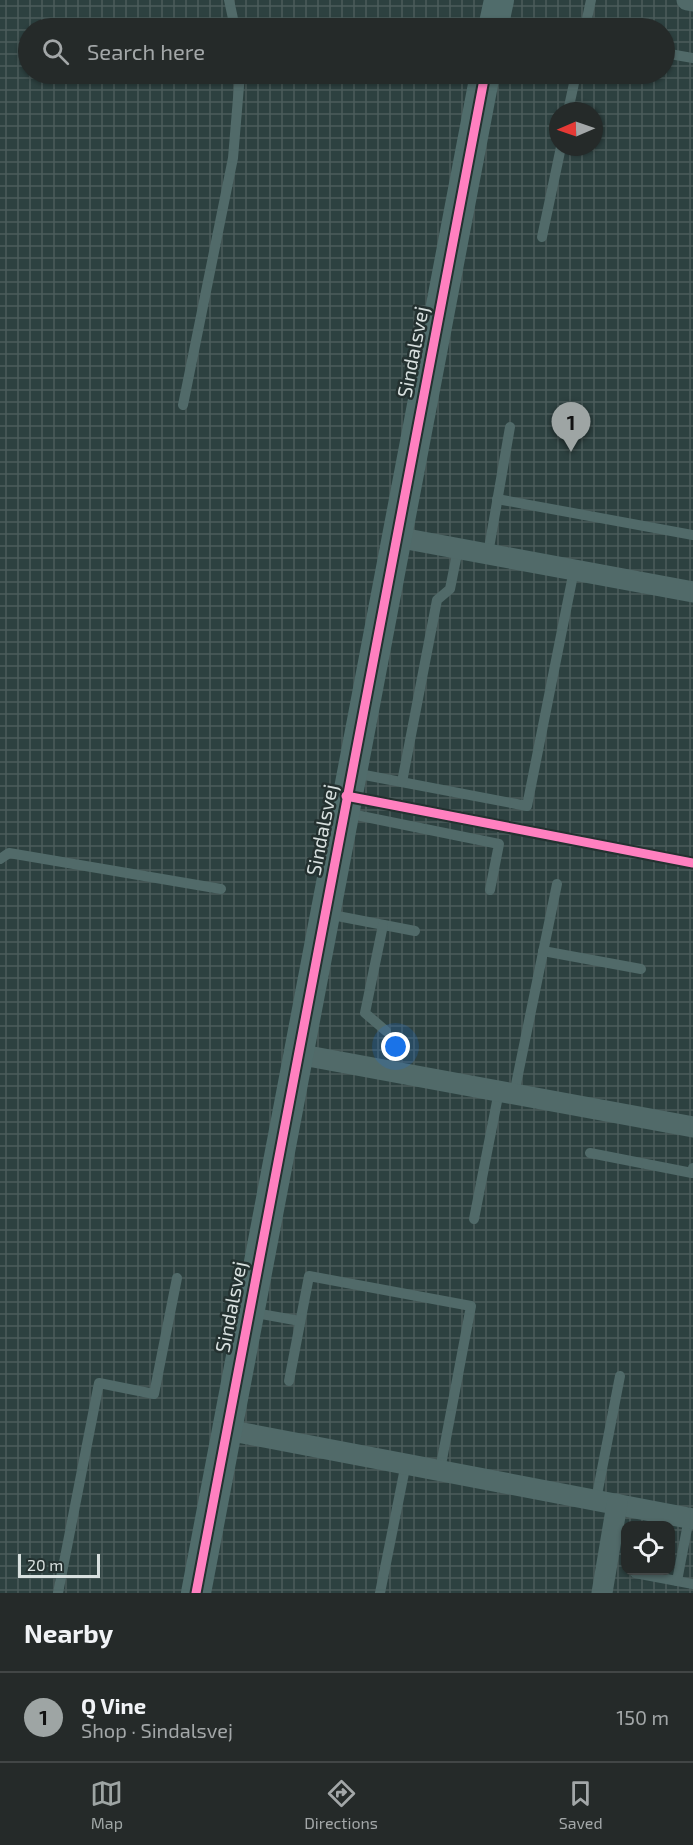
<!DOCTYPE html>
<html lang="en">
<head>
<meta charset="utf-8">
<style>
  :root { --surface:#252a29; --page:#2d3231; --text:#f1f3f6; --muted:#a3a7a8; --line:#424646; --accent:#9ea5a4 }
  body { margin:0; font-family:"Exo 2",sans-serif; background:var(--page); color:var(--text) }
  .controls { position:absolute; right:18px; bottom:18px; display:grid; overflow:hidden; border-radius:12px; box-shadow:0 2px 4px #0004 }
  .controls button { width:54px; height:54px; display:grid; place-items:center; padding:0; border:0; border-bottom:2px solid var(--line); background:var(--surface); color:var(--text); font:30px sans-serif }
  .compass { position:absolute; left:549px; top:102px; width:54px; height:54px; border-radius:50%; background:var(--surface); box-shadow:0 2px 4px #0004; rotate:268deg }
  .scale { position:absolute; left:18px; bottom:15px; width:82px; box-sizing:border-box; padding-left:6px; border:3px solid #d8e0df; border-top:0; font-size:16px; line-height:21px; white-space:nowrap; color:#d8e0df; -webkit-text-stroke:4px #243130; paint-order:stroke }
  .you { position:absolute; left:396px; top:1047px; width:21px; height:21px; margin:-15px; border:4px solid #fff; border-radius:50%; background:#1a73e8; box-shadow:0 0 0 9px #1a73e833 }
  .badge { display:grid; place-items:center; width:39px; height:39px; border-radius:50%; background:var(--accent); color:#111; font-size:20px; font-weight:700 }
  .pin { position:absolute; translate:-50% -50px; filter:drop-shadow(0 2px 3px #0008) }
  .pin::after { content:''; position:absolute; top:32px; width:21px; height:18px; background:inherit; clip-path:polygon(0 0,100% 0,50% 100%) }
  .list { margin:0; padding:0; list-style:none }
  h2 { display:flex; justify-content:space-between; align-items:center; height:78px; margin:0; padding:0 24px; font-size:26px }
  h2 small { font-size:20px; font-weight:400; color:var(--muted) }
  .list li { display:grid; grid-template-columns:39px 1fr auto; gap:18px; align-items:center; box-sizing:border-box; height:90px; padding:0 24px; border-top:2px solid var(--line) }
  .list b { display:block; font-size:22px; white-space:nowrap }
  .list p { margin:0; font-size:20px; white-space:nowrap; color:var(--muted) }
  .list em { font-size:20px; font-style:normal; color:var(--muted) }
  .icon { flex:none; width:33px; height:33px; fill:none; stroke:currentColor; stroke-width:2; stroke-linecap:round; stroke-linejoin:round }
  .map { position:relative; flex:none; width:693px; height:1593px; overflow:hidden }
  .search { position:absolute; background:var(--surface); box-shadow:0 2px 4px #0004; left:18px; right:18px; top:18px; height:66px; display:flex; align-items:center; gap:15px; box-sizing:border-box; padding:0 21px; border-radius:33px; color:var(--muted); font-size:22px }
  .sheet { height:168px; background:var(--surface) }
  nav { display:flex; justify-content:space-around; align-items:center; box-sizing:border-box; height:84px; border-top:2px solid var(--line); background:var(--surface); font-size:16px; color:var(--muted) }
  nav a { display:grid; justify-items:center; gap:3px }
  nav .on { color:var(--accent) }
  .map>svg:first-child { display:block }
  .industrial { fill:url(#industrial-grid); fill-rule:evenodd }
  .lines { fill:none; stroke-linecap:round; stroke-linejoin:round }
  .lane { stroke:#516a69; stroke-width:10 }
  .street { stroke:#516a69; stroke-width:21 }
  .secondary { stroke:#506c6b; stroke-width:30 }
  .cycleway-casing { stroke:#243130; stroke-width:13 }
  .cycleway { stroke:#ff80c0; stroke-width:9 }
  .labels { text-anchor:middle; stroke-width:5; stroke-linejoin:round; paint-order:stroke }
  .street-label { font-size:20px; fill:#d8e0df; stroke:#243130 }
</style>
</head>
<body>
<div class="map">
<svg width="693" height="1593" viewBox="0 0 693 1593">
  <defs>
    <pattern id="industrial-grid" width="8" height="8" patternUnits="userSpaceOnUse" patternTransform="scale(1.5)"><rect width="8" height="8" fill="#2d4140"/><path d="M0 4h8M4 0v8" fill="none" stroke="#4b5c5b"/></pattern>
  </defs>
  <rect width="100%" height="100%" fill="#313837"/>
  <!-- industrial -->
  <path class="industrial" d="M0,0H693V1593H0ZM28,28H664V74H28ZM558,111H594V147H558ZM626,1526H670V1570H626Z"/>
  <g class="lines">
    <!-- lane -->
    <g class="lane">
      <polyline points="229,0 235,28"/>
      <polyline points="585,28 591,0"/>
      <polyline points="664,53 693,58"/>
      <polyline points="568,111 576,74"/>
      <polyline points="542,237 561,147"/>
      <polyline points="183,405 233,158 240,74"/>
      <polyline points="497,499 693,535"/>
      <polyline points="488,554 510,427"/>
      <polyline points="354,773 527,806 574,570"/>
      <polyline points="402,782 437,600 450,589 458,549"/>
      <polyline points="346,813 499,844 490,890"/>
      <polyline points="0,859 9,853 221,889"/>
      <polyline points="327,914 415,931"/>
      <polyline points="383,925 365,1013 386,1031"/>
      <polyline points="543,951 641,969"/>
      <polyline points="514,1094 557,884"/>
      <polyline points="590,1153 692,1173 693,1168"/>
      <polyline points="474,1219 499,1091"/>
      <polyline points="250,1312 300,1321"/>
      <polyline points="289,1381 309,1276 471,1306 440,1470"/>
      <polyline points="596,1500 620,1376"/>
      <polyline points="635,1573 693,1584"/>
      <polyline points="677,1581 689,1518"/>
      <polyline points="58,1593 99,1383 154,1394 177,1278"/>
      <polyline points="380,1593 406,1463"/>
    </g>
    <!-- street -->
    <g class="street">
      <polyline points="687,0 693,1"/>
      <polyline points="396,537 693,592"/>
      <polyline points="297,1054 693,1127"/>
      <polyline points="227,1430 693,1519"/>
      <polyline points="602,1593 617,1504"/>
    </g>
    <!-- secondary -->
    <g class="secondary">
      <polyline points="493,28 499,0"/>
      <polyline points="196,1593 485,74"/>
    </g>
    <!-- cycleway casing -->
    <g class="cycleway-casing">
      <g id="cycleway">
        <polyline points="346,796 693,863"/>
        <polyline points="196,1593 485,74"/>
      </g>
    </g>
    <!-- cycleway -->
    <use href="#cycleway" class="cycleway"/>
  </g>
  <g class="labels">
    <!-- street labels -->
    <g class="street-label">
      <text transform="translate(413 352) rotate(-79)" y="7">Sindalsvej</text>
      <text transform="translate(322 830) rotate(-79)" y="7">Sindalsvej</text>
      <text transform="translate(231 1307) rotate(-79)" y="7">Sindalsvej</text>
    </g>
  </g>
</svg>
<div class="controls">
<button><svg class="icon" aria-label="locate" viewBox="0 0 24 24"><circle cx="12" cy="12" r="6"/><path d="M12 2v4M12 18v4M2 12h4M18 12h4"/></svg></button>
</div>
<svg class="compass" viewBox="-18 -18 36 36"><path d="M0-13l5 13h-10z" fill="#e53935"/><path d="M0 13l5-13h-10z" fill="#a3a7a8"/></svg>
<div class="scale">20 m</div>
<div class="you"></div>
<div class="pin badge" style="left:571px;top:452px">1</div>
<div class="search"><svg class="icon" aria-label="search" viewBox="0 0 24 24"><circle cx="10" cy="10" r="6"/><path d="M15 15l6 6"/></svg>Search here</div>
</div>
<section class="sheet">
<h2>Nearby<small></small></h2>
<ul class="list">
<li><span class="badge">1</span><div><b>Q Vine</b><p>Shop · Sindalsvej</p></div><em>150 m</em></li>
</ul>
</section>
<nav>
<a class="on"><svg class="icon" aria-label="map" viewBox="0 0 24 24"><path d="M3 6l6-2 6 2 6-2v14l-6 2-6-2-6 2zM9 4v14M15 6v14"/></svg>Map</a>
<a><svg class="icon" aria-label="directions" viewBox="0 0 24 24"><path d="M12 3l9 9-9 9-9-9zM9 14v-3h6M13 9l2 2-2 2"/></svg>Directions</a>
<a><svg class="icon" aria-label="saved" viewBox="0 0 24 24"><path d="M7 4h10v16l-5-4-5 4z"/></svg>Saved</a>
</nav>
</body>
</html>
